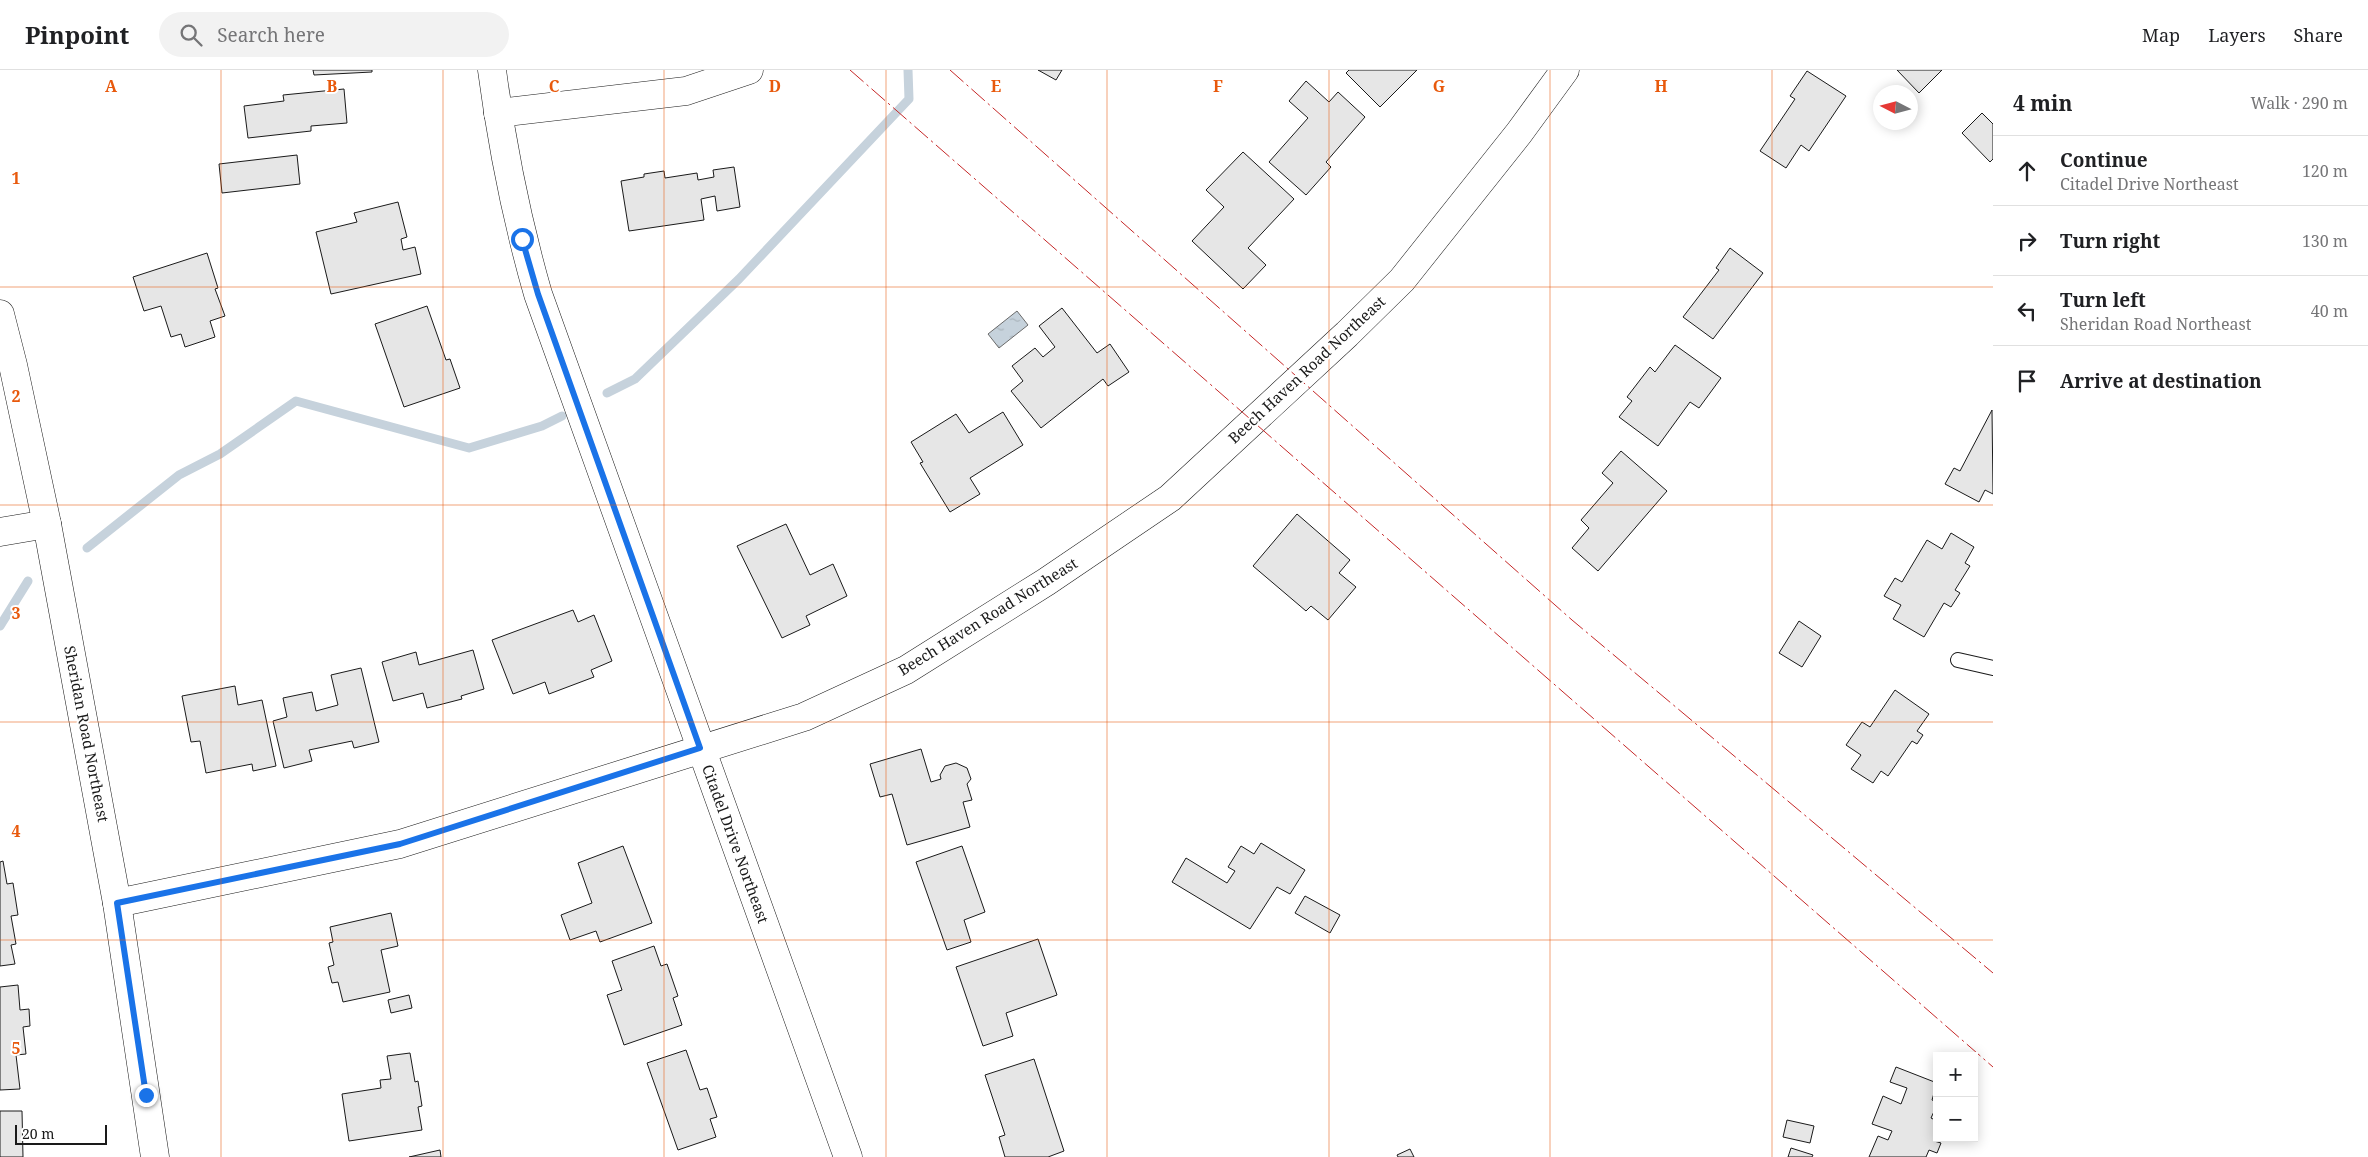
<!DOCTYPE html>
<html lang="en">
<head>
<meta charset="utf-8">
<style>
  :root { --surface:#fff; --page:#f2f2f2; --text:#202124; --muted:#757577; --line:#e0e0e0 }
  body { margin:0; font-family:"Noto Serif",serif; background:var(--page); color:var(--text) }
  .controls { position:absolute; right:15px; bottom:15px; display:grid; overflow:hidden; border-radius:0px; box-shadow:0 2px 12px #0003 }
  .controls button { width:45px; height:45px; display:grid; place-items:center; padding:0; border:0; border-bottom:1px solid var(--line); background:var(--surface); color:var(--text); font:25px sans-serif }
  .compass { position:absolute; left:1873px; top:15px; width:45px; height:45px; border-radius:50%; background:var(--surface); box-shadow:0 2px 12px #0003; rotate:276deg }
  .scale { position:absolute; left:15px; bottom:12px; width:92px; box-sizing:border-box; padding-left:5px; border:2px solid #1a1a1a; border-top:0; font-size:14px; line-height:18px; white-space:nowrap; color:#1a1a1a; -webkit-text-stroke:4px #fff; paint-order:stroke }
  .stop { position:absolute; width:15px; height:15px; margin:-11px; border:4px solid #1a73e8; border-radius:50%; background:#fff }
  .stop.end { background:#1a73e8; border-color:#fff; box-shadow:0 1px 5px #0008 }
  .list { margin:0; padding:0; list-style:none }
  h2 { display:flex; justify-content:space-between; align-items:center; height:65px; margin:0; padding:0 20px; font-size:21px }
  h2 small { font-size:16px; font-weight:400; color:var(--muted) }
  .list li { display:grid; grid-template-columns:32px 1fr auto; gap:15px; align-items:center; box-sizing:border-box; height:70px; padding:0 20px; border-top:1px solid var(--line) }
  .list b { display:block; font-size:19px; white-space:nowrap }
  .list p { margin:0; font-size:16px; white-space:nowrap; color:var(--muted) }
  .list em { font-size:16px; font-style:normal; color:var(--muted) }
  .icon { flex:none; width:28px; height:28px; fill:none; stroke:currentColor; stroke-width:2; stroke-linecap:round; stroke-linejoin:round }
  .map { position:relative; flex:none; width:1993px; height:1087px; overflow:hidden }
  header { display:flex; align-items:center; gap:30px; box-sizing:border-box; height:70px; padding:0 25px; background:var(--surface); border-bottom:1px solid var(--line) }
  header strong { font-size:24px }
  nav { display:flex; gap:28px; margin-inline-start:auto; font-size:18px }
  .search { width:350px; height:45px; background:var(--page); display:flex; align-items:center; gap:12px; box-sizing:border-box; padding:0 18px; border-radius:28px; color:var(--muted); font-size:19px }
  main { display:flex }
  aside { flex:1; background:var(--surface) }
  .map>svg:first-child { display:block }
  .water { fill:url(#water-ripples); stroke:#6a6a6a }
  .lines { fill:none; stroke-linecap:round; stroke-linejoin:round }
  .stream { stroke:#c6d2dc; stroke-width:9 }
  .building { fill:#e6e6e6; stroke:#1a1a1a }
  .service-casing { stroke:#1a1a1a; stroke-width:16 }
  .minor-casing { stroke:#1a1a1a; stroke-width:29 }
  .service { stroke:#fff; stroke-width:14 }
  .minor { stroke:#fff; stroke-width:28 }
  .power { stroke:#c62828; stroke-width:1; stroke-dasharray:18 4 2.5 4; stroke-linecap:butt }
  .route { stroke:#1a73e8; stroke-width:6 }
  .grid { fill:none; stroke:#e8590c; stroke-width:1; stroke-opacity:0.55 }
  .labels { text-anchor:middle; stroke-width:4; stroke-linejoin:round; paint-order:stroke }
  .street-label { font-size:15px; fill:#1a1a1a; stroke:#fff }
  .grid-label { font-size:16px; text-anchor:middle; font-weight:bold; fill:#e8590c; stroke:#fff; stroke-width:4; stroke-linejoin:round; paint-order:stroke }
</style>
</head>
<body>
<header>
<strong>Pinpoint</strong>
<div class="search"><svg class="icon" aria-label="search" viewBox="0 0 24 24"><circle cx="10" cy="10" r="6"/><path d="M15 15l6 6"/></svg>Search here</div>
<nav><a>Map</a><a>Layers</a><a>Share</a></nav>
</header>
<main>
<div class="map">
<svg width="1993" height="1087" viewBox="0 0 1993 1087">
  <defs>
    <pattern id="water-ripples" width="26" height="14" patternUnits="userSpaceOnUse" patternTransform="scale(1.25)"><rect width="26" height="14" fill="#c6d2dc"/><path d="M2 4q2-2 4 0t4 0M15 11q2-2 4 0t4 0" fill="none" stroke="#aab4bc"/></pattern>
  </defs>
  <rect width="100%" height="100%" fill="#fff"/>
  <!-- water -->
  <polygon class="water" points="1017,241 1028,255 999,278 988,264"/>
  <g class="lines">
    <!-- stream -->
    <g class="stream">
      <polyline points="607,323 635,309 739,209 909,29 908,0"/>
      <polyline points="87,478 179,405 220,384 296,331 469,378 542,356 562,346"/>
      <polyline points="0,556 28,511"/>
    </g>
  </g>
  <!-- building -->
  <g class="building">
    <polygon points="313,0 372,0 372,2 314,5"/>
    <polygon points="1038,0 1062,0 1056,10"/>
    <polygon points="1349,0 1417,0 1380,37 1346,3"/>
    <polygon points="1897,0 1942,0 1919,23"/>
    <polygon points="1807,1 1846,26 1809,81 1801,75 1786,98 1760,81 1795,29 1790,26"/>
    <polygon points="1306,11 1329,32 1338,22 1365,47 1326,92 1331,97 1306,125 1269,92 1308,48 1289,31"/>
    <polygon points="344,19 347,53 311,56 311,61 248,68 244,36 284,31 283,25"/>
    <polygon points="1982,43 1993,54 1993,89 1990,92 1962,63"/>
    <polygon points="1243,82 1294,129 1248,178 1266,195 1243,219 1192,171 1224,137 1206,120"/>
    <polygon points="297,85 300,114 222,123 219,94"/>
    <polygon points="734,97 740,137 717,141 715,126 701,129 704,150 629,161 621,111 644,107 644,104 664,101 665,108 697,103 698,110 714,107 713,100"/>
    <polygon points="398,132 407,167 401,169 403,180 415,177 421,204 331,224 316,162 357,152 354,143"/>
    <polygon points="1730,178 1763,203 1713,269 1683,247 1719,200 1716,198"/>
    <polygon points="207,183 218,218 215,219 225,246 210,251 215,267 185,277 181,264 171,267 161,236 144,241 133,207"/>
    <polygon points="427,236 446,290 450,289 460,318 404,337 375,254"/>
    <polygon points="1062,238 1097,283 1110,274 1129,302 1108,316 1103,309 1041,358 1011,321 1023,311 1012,296 1035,278 1043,287 1055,277 1039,256"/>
    <polygon points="1675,275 1721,308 1699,338 1690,332 1658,376 1619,347 1632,331 1627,327 1650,297 1655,302"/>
    <polygon points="1992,340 1993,424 1985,420 1979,432 1945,414 1954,398 1960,401"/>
    <polygon points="1003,342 1023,375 970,408 980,424 950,442 920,393 923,392 911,372 956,344 969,363"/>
    <polygon points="1621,381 1667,421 1598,501 1572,478 1589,458 1581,450 1613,413 1602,403"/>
    <polygon points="1297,444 1350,490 1339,503 1356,517 1328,550 1311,536 1306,541 1253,496"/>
    <polygon points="786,454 810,505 833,494 847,526 806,546 810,555 782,568 737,476"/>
    <polygon points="1951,463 1974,477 1965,493 1970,496 1955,520 1960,523 1951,537 1944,533 1924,567 1893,549 1901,535 1884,526 1895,508 1902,512 1927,470 1942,479"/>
    <polygon points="573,540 578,552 594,545 612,591 591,600 594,607 549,624 545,612 513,624 492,570"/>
    <polygon points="1799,551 1821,566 1802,597 1779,583"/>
    <polygon points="473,580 484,619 461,626 462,629 427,638 423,623 393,631 382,592 416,582 419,595"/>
    <polygon points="361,598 379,672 354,678 352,671 309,680 312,691 284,698 273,651 287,647 283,628 312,622 316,641 338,635 331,605"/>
    <polygon points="235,616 238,635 262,630 276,696 253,701 252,694 206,703 200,671 191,672 182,626"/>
    <polygon points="1895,620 1929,644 1917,661 1923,665 1917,674 1912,671 1888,706 1881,701 1873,713 1851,699 1861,685 1846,675 1862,652 1870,657"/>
    <polygon points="921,679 931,712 941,709 940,705 945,696 956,693 967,698 971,709 967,714 972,730 963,732 970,757 907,775 892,724 880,727 870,694"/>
    <polygon points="1261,773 1305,800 1290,824 1277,817 1250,859 1172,812 1186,788 1227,813 1235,801 1228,797 1241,776 1254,784"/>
    <polygon points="623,776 652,853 600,872 596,861 570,870 561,845 592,833 578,793"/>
    <polygon points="962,776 985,842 964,850 971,872 947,880 916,792"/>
    <polygon points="3,791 7,814 13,813 18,845 11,846 16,874 11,875 15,894 0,896 0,792"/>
    <polygon points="1305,826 1340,845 1330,863 1295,843"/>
    <polygon points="391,843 398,876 381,880 390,922 343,932 338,912 332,913 328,897 334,895 329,873 333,872 330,857"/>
    <polygon points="1038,869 1057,925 1006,943 1013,966 983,976 956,897"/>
    <polygon points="654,876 661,896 667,894 678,926 673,928 682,955 624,975 607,925 622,920 612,891"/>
    <polygon points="18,915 20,940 29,939 30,956 23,957 26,984 16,985 20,1019 0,1020 0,917"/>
    <polygon points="409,925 412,938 391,943 388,930"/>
    <polygon points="686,980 700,1020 707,1018 717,1047 710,1049 716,1067 678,1080 647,993"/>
    <polygon points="410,983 415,1012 418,1011 422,1036 418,1037 422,1060 349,1071 342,1024 381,1018 380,1010 391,1009 387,986"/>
    <polygon points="1034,989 1064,1081 1048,1087 1005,1087 999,1067 1005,1065 985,1005"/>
    <polygon points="1896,997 1937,1013 1932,1030 1937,1032 1937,1035 1931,1048 1937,1051 1937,1064 1934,1071 1941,1073 1937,1083 1929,1080 1926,1087 1869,1087 1878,1066 1888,1070 1892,1061 1872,1054 1883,1026 1901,1034 1907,1018 1890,1012"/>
    <polygon points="0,1041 22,1041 23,1087 0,1087"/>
    <polygon points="1787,1050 1814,1056 1810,1073 1783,1067"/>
    <polygon points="1791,1078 1813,1085 1812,1087 1788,1087"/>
    <polygon points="1410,1079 1414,1087 1398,1087 1397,1085"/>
    <polygon points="440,1080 441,1087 409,1087"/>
  </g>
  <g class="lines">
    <!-- service casing -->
    <g class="service-casing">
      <polyline id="service" points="1958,590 1993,598"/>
    </g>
    <!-- minor casing -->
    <g class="minor-casing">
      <g id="minor">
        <path d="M492,0C502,76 517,151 538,224L848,1087"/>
        <polyline points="498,43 686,21 749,0"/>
        <polyline points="0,244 13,295 47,454 117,833 155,1087"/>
        <polyline points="0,462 47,454"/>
        <polyline points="117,833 400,774 804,647 906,600 1046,512 1170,428 1347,264 1402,210 1519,63 1565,0"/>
      </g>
    </g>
    <!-- service -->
    <use href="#service" class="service"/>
    <!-- minor -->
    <use href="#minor" class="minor"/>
    <!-- power -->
    <g class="power">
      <polyline points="850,0 1993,997"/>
      <polyline points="950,0 1572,550 1993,903"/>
    </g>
  </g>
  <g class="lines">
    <!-- route -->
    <polyline class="route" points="146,1025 117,833 400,774 700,678 538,224 522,169"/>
  </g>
  <!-- grid -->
  <path class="grid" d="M221,0V1087M443,0V1087M664,0V1087M886,0V1087M1107,0V1087M1329,0V1087M1550,0V1087M1772,0V1087M0,217H1993M0,435H1993M0,652H1993M0,870H1993"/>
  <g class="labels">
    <!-- street labels -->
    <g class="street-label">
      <text transform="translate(1307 300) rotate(-43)" y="5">Beech Haven Road Northeast</text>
      <text transform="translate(988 547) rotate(-32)" y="5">Beech Haven Road Northeast</text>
      <text transform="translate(86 664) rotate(79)" y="5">Sheridan Road Northeast</text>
      <text transform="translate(735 774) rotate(70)" y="5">Citadel Drive Northeast</text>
    </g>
  </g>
  <g class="grid-label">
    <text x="111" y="22">A</text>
    <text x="332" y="22">B</text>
    <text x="554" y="22">C</text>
    <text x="775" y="22">D</text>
    <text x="996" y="22">E</text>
    <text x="1218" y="22">F</text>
    <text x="1439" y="22">G</text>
    <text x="1661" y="22">H</text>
    <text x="16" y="114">1</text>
    <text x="16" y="332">2</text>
    <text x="16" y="549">3</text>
    <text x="16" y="767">4</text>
    <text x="16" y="984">5</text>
  </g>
</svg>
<div class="controls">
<button>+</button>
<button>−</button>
</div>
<svg class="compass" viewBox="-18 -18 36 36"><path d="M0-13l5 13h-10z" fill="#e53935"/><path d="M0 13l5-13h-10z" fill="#757577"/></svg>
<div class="scale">20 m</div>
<div class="stop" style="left:522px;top:169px"></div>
<div class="stop end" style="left:146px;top:1025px"></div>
</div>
<aside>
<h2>4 min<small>Walk · 290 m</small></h2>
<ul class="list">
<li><svg class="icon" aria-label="ahead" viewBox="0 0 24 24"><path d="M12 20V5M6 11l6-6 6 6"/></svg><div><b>Continue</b><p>Citadel Drive Northeast</p></div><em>120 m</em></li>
<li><svg class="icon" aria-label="right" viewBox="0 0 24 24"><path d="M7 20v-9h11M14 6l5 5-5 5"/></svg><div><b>Turn right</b></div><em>130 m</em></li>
<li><svg class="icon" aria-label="left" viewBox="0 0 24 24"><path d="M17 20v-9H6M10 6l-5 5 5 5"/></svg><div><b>Turn left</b><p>Sheridan Road Northeast</p></div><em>40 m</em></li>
<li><svg class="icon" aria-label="arrive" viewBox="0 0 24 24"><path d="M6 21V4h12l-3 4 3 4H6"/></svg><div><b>Arrive at destination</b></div></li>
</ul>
</aside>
</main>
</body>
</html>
